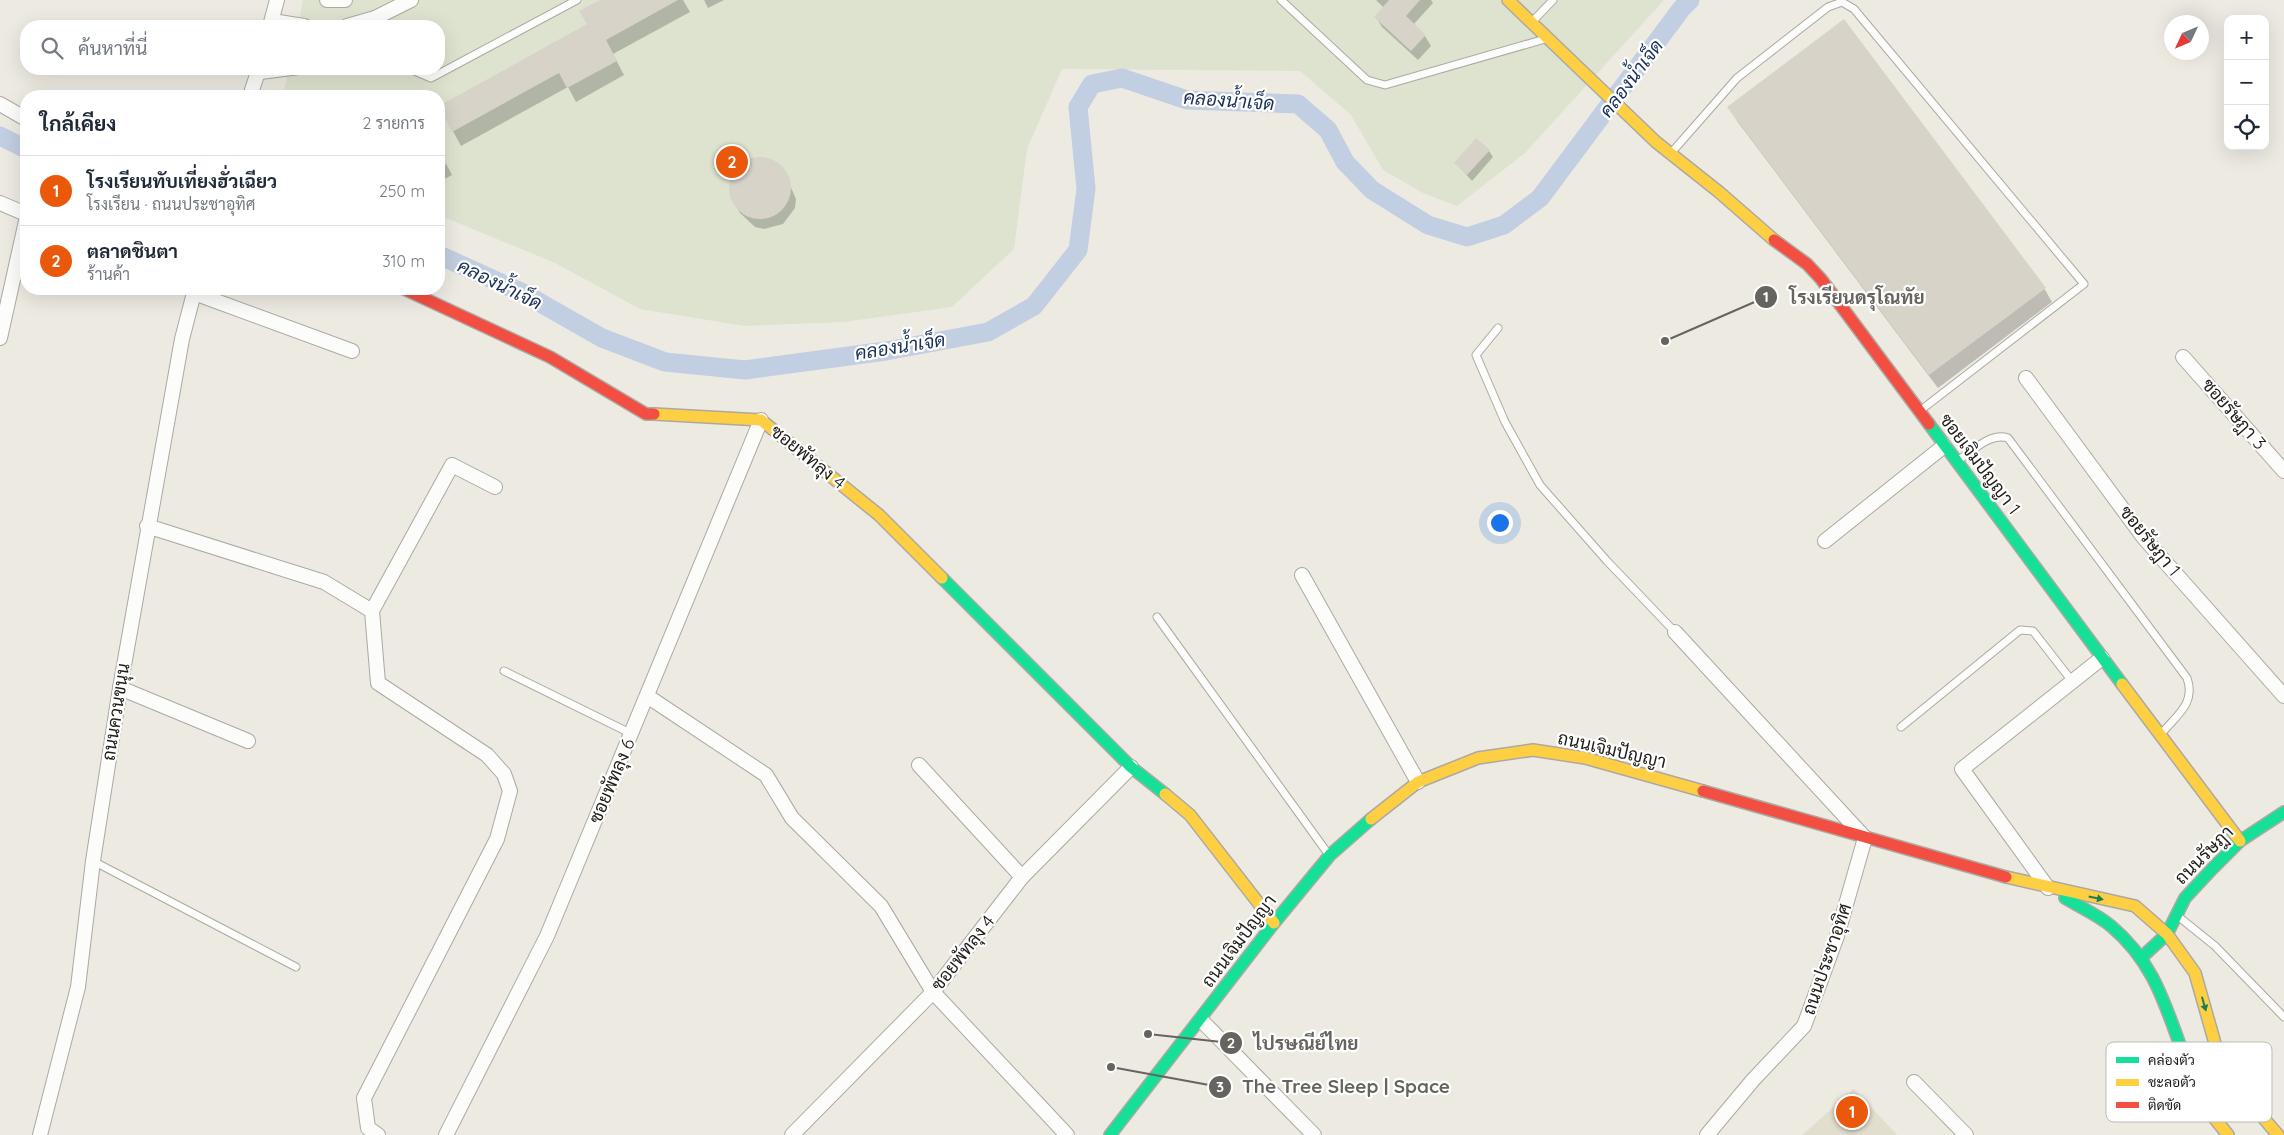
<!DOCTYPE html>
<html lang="th">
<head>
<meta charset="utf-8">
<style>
  :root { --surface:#fff; --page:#f6f6f7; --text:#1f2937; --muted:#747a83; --line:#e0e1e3; --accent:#ea580c }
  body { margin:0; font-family:Quicksand,Sarabun,sans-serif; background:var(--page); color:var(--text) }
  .controls { position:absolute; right:15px; top:15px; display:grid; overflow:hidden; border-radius:10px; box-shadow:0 5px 20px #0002 }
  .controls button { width:45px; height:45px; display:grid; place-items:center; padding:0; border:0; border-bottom:1px solid var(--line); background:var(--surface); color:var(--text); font:25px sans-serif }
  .compass { position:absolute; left:2164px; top:15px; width:45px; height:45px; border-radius:50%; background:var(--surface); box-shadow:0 5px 20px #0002; rotate:226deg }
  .you { position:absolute; left:1499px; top:522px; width:18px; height:18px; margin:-12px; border:4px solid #fff; border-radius:50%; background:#1a73e8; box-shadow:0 0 0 8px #1a73e833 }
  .badge { display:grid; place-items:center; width:32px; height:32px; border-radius:50%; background:var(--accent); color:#fff; font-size:16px; font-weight:700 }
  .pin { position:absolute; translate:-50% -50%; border:2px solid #fff; box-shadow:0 1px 5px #0006 }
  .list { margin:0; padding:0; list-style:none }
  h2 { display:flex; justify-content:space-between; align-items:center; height:65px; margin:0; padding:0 20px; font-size:21px }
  h2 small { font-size:16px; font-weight:400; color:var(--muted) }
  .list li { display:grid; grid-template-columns:32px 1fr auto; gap:15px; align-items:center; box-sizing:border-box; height:70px; padding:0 20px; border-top:1px solid var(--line) }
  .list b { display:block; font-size:19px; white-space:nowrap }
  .list p { margin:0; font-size:16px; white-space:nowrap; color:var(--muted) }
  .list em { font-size:16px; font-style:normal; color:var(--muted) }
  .icon { flex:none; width:28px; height:28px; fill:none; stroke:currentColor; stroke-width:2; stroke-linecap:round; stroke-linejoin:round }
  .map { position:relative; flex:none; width:2284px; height:1135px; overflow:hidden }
  .search { position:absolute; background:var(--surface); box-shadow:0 5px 20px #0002; left:20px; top:20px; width:425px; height:55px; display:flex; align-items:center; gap:12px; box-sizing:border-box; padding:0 18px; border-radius:20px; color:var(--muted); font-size:19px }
  .panel { position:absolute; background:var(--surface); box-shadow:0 5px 20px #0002; left:20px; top:90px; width:425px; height:205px; border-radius:20px }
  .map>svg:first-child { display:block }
  .built { fill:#e3ddce }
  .green { fill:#dee3d0 }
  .shadow { fill:#0003 }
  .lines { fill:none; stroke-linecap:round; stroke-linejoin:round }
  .canal { stroke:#c2cee1; stroke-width:19 }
  .building { fill:#d7d3c9 }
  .lane-casing { stroke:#aba9a3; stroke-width:9 }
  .street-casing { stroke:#aba9a3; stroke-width:16 }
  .fast-casing { stroke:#aba9a3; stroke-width:14 }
  .slow-casing { stroke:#aba9a3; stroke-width:14 }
  .jam-casing { stroke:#aba9a3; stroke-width:14 }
  .lane { stroke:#fcfcfb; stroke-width:7 }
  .street { stroke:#fcfcfb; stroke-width:14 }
  .fast { stroke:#16e098; stroke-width:11 }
  .slow { stroke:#ffcf43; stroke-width:11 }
  .jam { stroke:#f24e42; stroke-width:11 }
  .oneway { fill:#1a7e58 }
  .labels { text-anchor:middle; stroke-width:4.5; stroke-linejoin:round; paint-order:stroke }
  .street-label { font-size:18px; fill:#1e1c17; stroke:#fff }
  .water-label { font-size:19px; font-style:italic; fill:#193158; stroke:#fff }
  .key { fill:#fff; stroke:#bcbbb9; stroke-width:1 }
  .key-label { font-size:14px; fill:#1e1c17 }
  .leader { fill:none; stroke:#66645e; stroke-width:2 }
  .callout-dot { fill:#66645e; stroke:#fff; stroke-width:2 }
  .mark-label { font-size:15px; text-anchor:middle; font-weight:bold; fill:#fff }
  .callout-label { font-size:19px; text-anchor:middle; font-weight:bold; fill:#66645e; stroke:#fff; stroke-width:4.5; stroke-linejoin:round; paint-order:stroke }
</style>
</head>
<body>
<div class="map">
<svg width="2284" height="1135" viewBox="0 0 2284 1135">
  <rect width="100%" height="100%" fill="#edeae2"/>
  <!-- built -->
  <polygon class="built" points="1854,1089 1897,1135 1802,1135"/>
  <!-- green -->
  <polygon class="green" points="303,0 1664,0 1525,153 1457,206 1423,193 1383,170 1351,115 1300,71 1062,69 1027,149 1014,249 952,307 844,322 744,326 640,309 555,263 439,215 439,96 283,96 289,69 439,69 439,26 298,26"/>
  <!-- shadow -->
  <g class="shadow">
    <polygon points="602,0 683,0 690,12 613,54 624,75 576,102 568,87 461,146 440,107 588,25"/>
    <polygon points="704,0 724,0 708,8"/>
    <polygon points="1376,0 1431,0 1433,3 1413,25 1425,36 1431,46 1418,60 1382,27 1376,17 1384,8"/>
    <polygon points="1729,107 2044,288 2052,302 1938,388 1737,121"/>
    <polygon points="439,150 452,175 439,182"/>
    <polygon points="1489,151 1493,157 1472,181 1456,163"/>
    <polygon points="766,158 783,169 796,199 795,208 783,224 764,229 755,227 740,213 734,202 730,183 733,174 747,160"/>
  </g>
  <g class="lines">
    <!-- canal -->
    <g class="canal">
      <polyline points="0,136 26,149"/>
      <polyline points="439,255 523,293 602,338 665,362 745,370 886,351 988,332 1034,306 1078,250 1086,189 1078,107 1092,84 1122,78 1187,100 1298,104 1328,130 1345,162 1372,190 1428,225 1467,237 1504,225 1540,198 1682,8 1690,0"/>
    </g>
  </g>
  <!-- building -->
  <g class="building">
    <polygon points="600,0 678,0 606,40 617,61 567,88 559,73 452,132 439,106 587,24 579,11"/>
    <polygon points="1389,0 1420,0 1406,16 1426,35 1411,51 1374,17"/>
    <polygon points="1844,19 2046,288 1929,375 1727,107"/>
    <polygon points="1476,138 1490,150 1467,175 1454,163"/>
    <polygon points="439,148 447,164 439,168"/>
    <circle cx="760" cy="188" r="31"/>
  </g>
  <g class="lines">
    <!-- lane casing -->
    <g class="lane-casing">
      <g id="lane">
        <polyline points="1281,0 1367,80 1385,85 1545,39"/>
        <polyline points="1532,22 1553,0"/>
        <polyline points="410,69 431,78 577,0"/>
        <polyline points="257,76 311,69"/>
        <polyline points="1672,152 1737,78 1828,7 1842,2 1854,9 2084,284 1921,410"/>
        <polyline points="1498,328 1476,355 1505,422 1540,485 1607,561 1675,632"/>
        <path d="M1957,461C1973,451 1990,432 2008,438L2187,678C2196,703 2177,715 2162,733"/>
        <polyline points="1157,617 1329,855"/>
        <polyline points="504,671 632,734"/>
        <polyline points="1901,727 2020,630 2033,631 2072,681"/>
        <polyline points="93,861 296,967"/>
        <polyline points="2179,917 2215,946 2284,1017"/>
      </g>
    </g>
    <!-- street casing -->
    <g class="street-casing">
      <g id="street">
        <polyline points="327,0 345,0"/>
        <polyline points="272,21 304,26"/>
        <polyline points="270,26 277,0"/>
        <polyline points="347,26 375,18 411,0"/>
        <polyline points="250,96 259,69"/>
        <polyline points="0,104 26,119"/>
        <polyline points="0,203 26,214"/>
        <polyline points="194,293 352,351"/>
        <polyline points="0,338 26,221"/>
        <polyline points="2183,357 2284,471"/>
        <polyline points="2026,378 2144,538 2284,696"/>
        <polyline points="147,526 324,582 372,611 378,683 487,755 504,774 510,791 497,839 364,1098 368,1128 378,1135"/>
        <polyline points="1825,541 1944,446"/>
        <polyline points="1302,575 1418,782"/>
        <polyline points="372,611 452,465 495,487"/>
        <polyline points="1675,632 1865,838 1837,936 1804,1026 1753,1080 1707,1135"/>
        <polyline points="120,688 248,741"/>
        <polyline points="647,696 766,775 792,818 881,906 933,992 1067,1135"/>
        <polyline points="919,765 1022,877"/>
        <polyline points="2048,888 1962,769 2102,658"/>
        <polyline points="1201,1020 1314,1135"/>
        <polyline points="1914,1082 1966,1135"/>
        <polyline points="40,1135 78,987 93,861 120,688 182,339 195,289"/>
        <polyline points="446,1135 547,936 761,420"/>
        <polyline points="792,1135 933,992 1022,877 1131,767"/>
      </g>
    </g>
    <!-- fast casing -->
    <g class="fast-casing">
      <g id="fast">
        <polyline points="1929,424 2122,684"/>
        <polyline points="942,578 1131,767 1165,794"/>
        <path d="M2065,898C2080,907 2098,915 2111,926C2162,969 2168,1021 2193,1078"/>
        <polyline points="2142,957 2167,934 2185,898 2212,869 2240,841 2284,812"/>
        <polyline points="1110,1135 1274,923 1330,855 1371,819"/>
      </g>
    </g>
    <!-- slow casing -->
    <g class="slow-casing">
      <g id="slow">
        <polyline points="1508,0 1656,142 1719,192 1774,240"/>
        <polyline points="654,414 761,420 879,515 942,578"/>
        <polyline points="2122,684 2240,841"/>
        <polyline points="1165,794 1190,815 1274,923"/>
        <polyline points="1371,819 1418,782 1478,758 1533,750 1585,758 1703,791"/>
        <polyline points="2006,877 2135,906 2167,934 2195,973 2218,1054 2237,1087 2278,1135"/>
        <polyline points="2193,1078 2207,1109 2228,1135"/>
      </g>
    </g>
    <!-- jam casing -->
    <g class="jam-casing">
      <g id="jam">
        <polyline points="1774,240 1807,264 1821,279 1929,424"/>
        <polyline points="404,289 550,357 646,414 654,414"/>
        <polyline points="1703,791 2006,877"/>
      </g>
    </g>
    <!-- lane -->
    <use href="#lane" class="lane"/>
    <!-- street -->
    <use href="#street" class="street"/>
    <!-- fast -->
    <use href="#fast" class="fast"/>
    <!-- slow -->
    <use href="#slow" class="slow"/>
    <!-- jam -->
    <use href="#jam" class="jam"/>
  </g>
  <!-- one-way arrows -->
  <defs><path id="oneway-solid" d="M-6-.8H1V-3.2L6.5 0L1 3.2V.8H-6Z" transform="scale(1.25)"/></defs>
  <g class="oneway">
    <use href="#oneway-solid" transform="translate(2096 898) rotate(12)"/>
    <use href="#oneway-solid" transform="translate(2204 1004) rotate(74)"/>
  </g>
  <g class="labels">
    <!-- street labels -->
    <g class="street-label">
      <text transform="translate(2234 414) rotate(49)" y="6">ซอยรัษฎา 3</text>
      <text transform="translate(808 457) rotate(39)" y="6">ซอยพัทลุง 4</text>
      <text transform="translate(1980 464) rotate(53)" y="6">ซอยเจิมปัญญา 1</text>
      <text transform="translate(2150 541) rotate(51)" y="6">ซอยรัษฎา 1</text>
      <text transform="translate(116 712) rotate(-81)" y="6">ถนนควนขนุน</text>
      <text transform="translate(1612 750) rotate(13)" y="6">ถนนเจิมปัญญา</text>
      <text transform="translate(612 781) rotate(-67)" y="6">ซอยพัทลุง 6</text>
      <text transform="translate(2204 855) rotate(-45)" y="6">ถนนรัษฎา</text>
      <text transform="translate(1239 941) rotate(-53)" y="6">ถนนเจิมปัญญา</text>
      <text transform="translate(963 953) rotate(-52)" y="6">ซอยพัทลุง 4</text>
      <text transform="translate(1827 959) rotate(-71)" y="6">ถนนประชาอุทิศ</text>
    </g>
    <!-- water labels -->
    <g class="water-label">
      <text transform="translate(1631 78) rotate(-53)" y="7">คลองน้ำเจ็ด</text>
      <text transform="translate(1229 100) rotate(4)" y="7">คลองน้ำเจ็ด</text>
      <text transform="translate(500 284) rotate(26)" y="7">คลองน้ำเจ็ด</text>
      <text transform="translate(900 346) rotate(-9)" y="7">คลองน้ำเจ็ด</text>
    </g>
  </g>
  <!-- legend -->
  <rect x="2106" y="1042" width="166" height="80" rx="8" class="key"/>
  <rect x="2116" y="1057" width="23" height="6" fill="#16e098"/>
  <rect x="2116" y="1079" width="23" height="7" fill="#ffcf43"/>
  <rect x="2116" y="1102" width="23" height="6" fill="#f24e42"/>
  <g class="key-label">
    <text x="2148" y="1065">คล่องตัว</text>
    <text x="2148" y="1087">ชะลอตัว</text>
    <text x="2148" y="1110">ติดขัด</text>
  </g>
  <!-- callouts -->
  <path class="leader" d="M1665 341L1766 297M1148 1034L1231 1043M1111 1067L1220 1087"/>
  <g class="callout-dot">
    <circle cx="1665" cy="341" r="5"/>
    <circle cx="1148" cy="1034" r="5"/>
    <circle cx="1111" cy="1067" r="5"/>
    <circle cx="1766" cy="297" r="12"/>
    <circle cx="1231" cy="1043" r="12"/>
    <circle cx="1220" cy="1087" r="12"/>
  </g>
  <g class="mark-label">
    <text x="1766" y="302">1</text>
    <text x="1231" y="1048">2</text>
    <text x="1220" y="1092">3</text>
  </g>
  <g class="callout-label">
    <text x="1857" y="304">โรงเรียนดรุโณทัย</text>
    <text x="1306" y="1050">ไปรษณีย์ไทย</text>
    <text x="1346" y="1093">The Tree Sleep | Space</text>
  </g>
</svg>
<div class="controls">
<button>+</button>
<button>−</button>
<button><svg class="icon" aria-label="locate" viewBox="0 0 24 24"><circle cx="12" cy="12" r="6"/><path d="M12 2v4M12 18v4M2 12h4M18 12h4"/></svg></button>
</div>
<svg class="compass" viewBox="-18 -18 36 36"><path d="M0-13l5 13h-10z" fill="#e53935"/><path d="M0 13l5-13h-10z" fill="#747a83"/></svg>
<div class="you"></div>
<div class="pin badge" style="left:1852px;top:1112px">1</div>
<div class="pin badge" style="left:732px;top:162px">2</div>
<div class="search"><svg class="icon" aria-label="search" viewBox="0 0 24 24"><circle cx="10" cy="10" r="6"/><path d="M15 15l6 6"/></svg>ค้นหาที่นี่</div>
<section class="panel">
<h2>ใกล้เคียง<small>2 รายการ</small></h2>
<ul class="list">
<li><span class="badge">1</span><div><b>โรงเรียนทับเที่ยงฮั่วเฉียว</b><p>โรงเรียน · ถนนประชาอุทิศ</p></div><em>250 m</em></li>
<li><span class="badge">2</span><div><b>ตลาดชินตา</b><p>ร้านค้า</p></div><em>310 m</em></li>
</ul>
</section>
</div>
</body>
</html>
